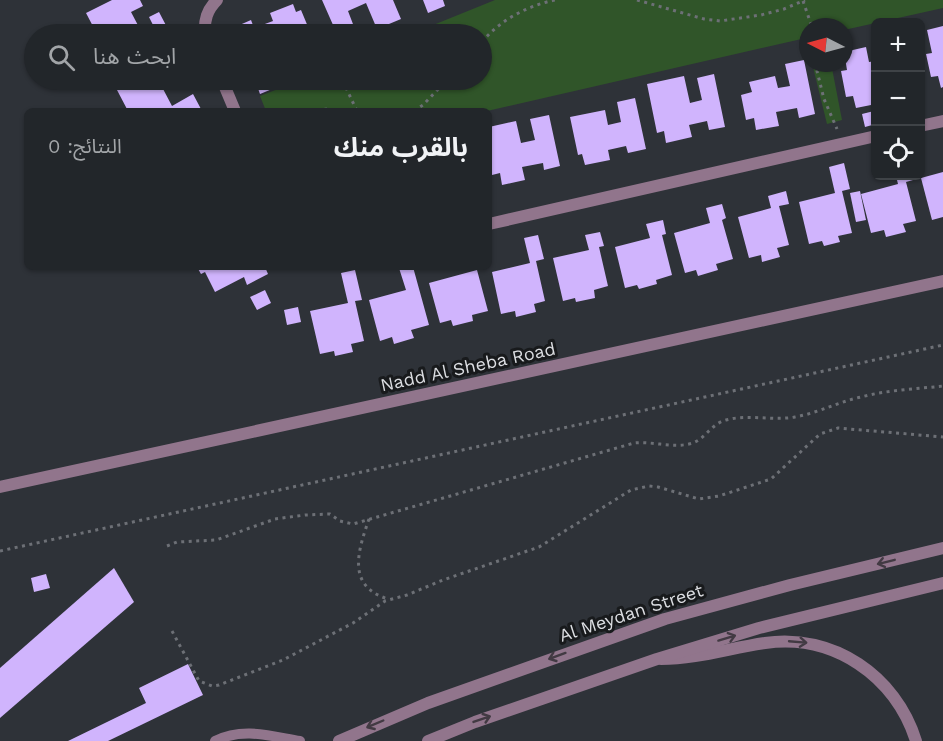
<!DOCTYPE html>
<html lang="ar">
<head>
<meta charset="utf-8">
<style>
  :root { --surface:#22262a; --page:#2a2e32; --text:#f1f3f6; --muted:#a2a5a8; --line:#3f4347 }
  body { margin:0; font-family:"Work Sans","Noto Sans Arabic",sans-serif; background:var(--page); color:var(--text); direction:rtl }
  .controls { position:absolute; right:18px; top:18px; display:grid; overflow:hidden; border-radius:9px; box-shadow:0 2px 4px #0004 }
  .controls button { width:54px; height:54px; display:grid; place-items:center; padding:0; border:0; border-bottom:2px solid var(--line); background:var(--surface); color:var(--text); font:30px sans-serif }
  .compass { position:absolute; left:799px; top:18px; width:54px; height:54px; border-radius:50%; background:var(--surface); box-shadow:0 2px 4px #0004; rotate:276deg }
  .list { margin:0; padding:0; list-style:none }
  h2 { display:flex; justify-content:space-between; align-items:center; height:78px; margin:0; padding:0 24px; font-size:26px }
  h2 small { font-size:20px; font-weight:400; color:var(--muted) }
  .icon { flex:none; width:33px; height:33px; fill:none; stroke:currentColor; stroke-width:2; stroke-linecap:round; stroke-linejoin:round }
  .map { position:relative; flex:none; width:943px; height:741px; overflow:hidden; direction:ltr }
  .search { position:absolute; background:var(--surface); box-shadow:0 2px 4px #0004; left:24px; top:24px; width:468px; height:66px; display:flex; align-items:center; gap:15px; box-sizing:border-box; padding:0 21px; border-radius:33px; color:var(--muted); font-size:22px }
  .panel { position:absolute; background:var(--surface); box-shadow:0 2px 4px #0004; left:24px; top:108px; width:468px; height:162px; border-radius:9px; direction:rtl }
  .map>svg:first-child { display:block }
  .green { fill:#305529 }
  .building { fill:#d0b4fd }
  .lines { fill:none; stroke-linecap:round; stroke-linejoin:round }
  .path { stroke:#6d7076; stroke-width:3; stroke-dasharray:3 4.5; stroke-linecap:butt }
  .service { stroke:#91758c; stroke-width:10 }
  .minor { stroke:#91758c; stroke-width:12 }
  .tertiary { stroke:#91758c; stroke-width:12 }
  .oneway { stroke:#423a43 }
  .labels { text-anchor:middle; stroke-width:6; stroke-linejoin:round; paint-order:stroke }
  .street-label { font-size:18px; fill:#dcdee2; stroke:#181a1c }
</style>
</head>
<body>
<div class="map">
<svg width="943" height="741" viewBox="0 0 943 741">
  <rect width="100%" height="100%" fill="#2e3238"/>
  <!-- green -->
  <g class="green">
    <polygon points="495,0 943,0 943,8 844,30 844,27 808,27 808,44 806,38 487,111 266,111 260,96 301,80 482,80 482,34 411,34"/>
    <polygon points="812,63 831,63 842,120 827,124"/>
  </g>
  <!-- building -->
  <g class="building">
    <polygon points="112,0 140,0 143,6 131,12 141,31 153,25 149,17 159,12 170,33 173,32 175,34 97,34 86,13"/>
    <polygon points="322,0 393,0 401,19 377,29 366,3 348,11 356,32 350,34 337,34"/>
    <polygon points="423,0 443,0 445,6 428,13"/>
    <polygon points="293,4 296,12 301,10 311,34 238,34 235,27 251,20 254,28 273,21 270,13"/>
    <polygon points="943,26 943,87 941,88 938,76 931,77 926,54 932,53 927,30"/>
    <polygon points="866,47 869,62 876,61 876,104 856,108 853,96 846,97 841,71 847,70 844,52"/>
    <polygon points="804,60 815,114 799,118 797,108 776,112 779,126 756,130 754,118 746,120 741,95 752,92 749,82 775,76 778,88 790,86 785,64"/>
    <polygon points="714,74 725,127 709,130 707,121 689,125 692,137 666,143 664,131 657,133 647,84 684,76 690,103 702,100 697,78"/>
    <polygon points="136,80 176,80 162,87 172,106 193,94 201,109 204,108 206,111 128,111 117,90"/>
    <polygon points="265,80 274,80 277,87 260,94 256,83"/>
    <polygon points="635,98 646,149 628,153 626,146 608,150 610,160 585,165 582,154 578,155 570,117 605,110 608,125 621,122 617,102"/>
    <polygon points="874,111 876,124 865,127 862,114"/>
    <polygon points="549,115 560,166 544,170 543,163 522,167 525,180 502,185 500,173 492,175 489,161 489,127 516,121 521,143 535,140 530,119"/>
    <polygon points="844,163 850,189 842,191 852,233 838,236 840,242 824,246 822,241 809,244 799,202 835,193 829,167"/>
    <polygon points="943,172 943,217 932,220 921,178"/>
    <polygon points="896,176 912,176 913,180 906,182 916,221 903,224 906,232 886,237 884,230 871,233 861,194 898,184"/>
    <polygon points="786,191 789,204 779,206 789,245 777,248 780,257 762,262 761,255 749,258 738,217 771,208 768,196"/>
    <polygon points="860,191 866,220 856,222 850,193"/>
    <polygon points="722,204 726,218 722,220 733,259 716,264 718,270 698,276 696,270 685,273 674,233 710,223 706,208"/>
    <polygon points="663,220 666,234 662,235 672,275 656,280 657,284 639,289 637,285 625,288 615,247 650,238 646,224"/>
    <polygon points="600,232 604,246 599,247 608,286 594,290 595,298 576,302 575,298 563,301 553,258 589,250 585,235"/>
    <polygon points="538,235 544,259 536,261 545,301 534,304 536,312 516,317 515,311 501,314 492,272 530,263 524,238"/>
    <polygon points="197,267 265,267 268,274 247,285 244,277 215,292 205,272 201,274"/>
    <polygon points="401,267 413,267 429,325 411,330 414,338 394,344 392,337 380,341 369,300 406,290 399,268"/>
    <polygon points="355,270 362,300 355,301 364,341 351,344 353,352 335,356 334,351 320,354 310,311 348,303 341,273"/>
    <polygon points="477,270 488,311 472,315 473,321 453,326 451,320 440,323 429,283"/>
    <polygon points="265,290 271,303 257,310 250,297"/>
    <polygon points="298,307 301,322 287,325 284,310"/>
    <polygon points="114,568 134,602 0,718 0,668"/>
    <polygon points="46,574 50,588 34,592 31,578"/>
    <polygon points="188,664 203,695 108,741 68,741 146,703 139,688"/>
  </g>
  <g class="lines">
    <!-- path -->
    <g class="path">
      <polyline points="637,0 704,19 720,21 761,15 784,9 805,0"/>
      <polyline points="803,1 812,27"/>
      <path d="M482,42C500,20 527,6 555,0"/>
      <polyline points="815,63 824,99 837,129"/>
      <polyline points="346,80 347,90 357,111"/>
      <polyline points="439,80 442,85"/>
      <polyline points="309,111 328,109 336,111"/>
      <polyline points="414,111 423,105 447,80"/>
      <path d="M369,519C358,551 346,586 388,599"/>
      <path d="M167,546L177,542L216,540L275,519L305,515L330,514L340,521L353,524L634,443C652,441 671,448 689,444C705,441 710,424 726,420C748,414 772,421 795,417C818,413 838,402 861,397C887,390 916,389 943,386"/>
      <polyline points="0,551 943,345"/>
      <polyline points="172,631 199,681 212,686 219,685 283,660 353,623 385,601 407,595 443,580 539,547 631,490 649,486 658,487 699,499 719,496 771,479 820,434 838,428 943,437"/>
    </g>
    <!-- service -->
    <path class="service" d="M215,741C243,727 270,736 300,741"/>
    <!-- minor -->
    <g class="minor">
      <path d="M205,34C204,20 207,10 217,0"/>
      <polyline points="222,80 235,111"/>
      <polyline points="920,126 943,121"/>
      <polyline points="489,224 876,136"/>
      <path d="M661,659C697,659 730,648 765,643C833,633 896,676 916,741"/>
    </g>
    <!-- tertiary -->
    <g class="tertiary">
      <polyline points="0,487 943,281"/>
      <polyline points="339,741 428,703 665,619 790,585 943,548"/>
      <polyline points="428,741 475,722 657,659 759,628 943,583"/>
    </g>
  </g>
  <!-- one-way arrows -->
  <defs><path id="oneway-shaft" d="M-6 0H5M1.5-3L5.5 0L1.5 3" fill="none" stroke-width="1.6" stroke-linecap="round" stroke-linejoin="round" transform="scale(1.5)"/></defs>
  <g class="oneway">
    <use href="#oneway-shaft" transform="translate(886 562) rotate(166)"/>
    <use href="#oneway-shaft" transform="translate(727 638) rotate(-17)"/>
    <use href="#oneway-shaft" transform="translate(798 642) rotate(5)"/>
    <use href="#oneway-shaft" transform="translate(557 656) rotate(160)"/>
    <use href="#oneway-shaft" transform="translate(482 719) rotate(-19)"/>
    <use href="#oneway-shaft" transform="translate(375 724) rotate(157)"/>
  </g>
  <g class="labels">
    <!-- street labels -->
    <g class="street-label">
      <text transform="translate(468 367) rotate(-12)" y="6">Nadd Al Sheba Road</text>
      <text transform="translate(631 613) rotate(-18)" y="6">Al Meydan Street</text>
    </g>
  </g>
</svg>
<div class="controls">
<button>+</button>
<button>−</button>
<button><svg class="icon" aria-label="locate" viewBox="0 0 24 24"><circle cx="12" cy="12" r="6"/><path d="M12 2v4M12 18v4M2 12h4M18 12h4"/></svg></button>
</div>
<svg class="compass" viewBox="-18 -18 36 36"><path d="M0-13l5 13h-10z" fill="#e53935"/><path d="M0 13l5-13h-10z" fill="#a2a5a8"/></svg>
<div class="search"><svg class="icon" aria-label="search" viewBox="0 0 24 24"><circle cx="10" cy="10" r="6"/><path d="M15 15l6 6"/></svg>ابحث هنا</div>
<section class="panel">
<h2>بالقرب منك<small>النتائج: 0</small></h2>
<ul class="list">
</ul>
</section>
</div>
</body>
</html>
